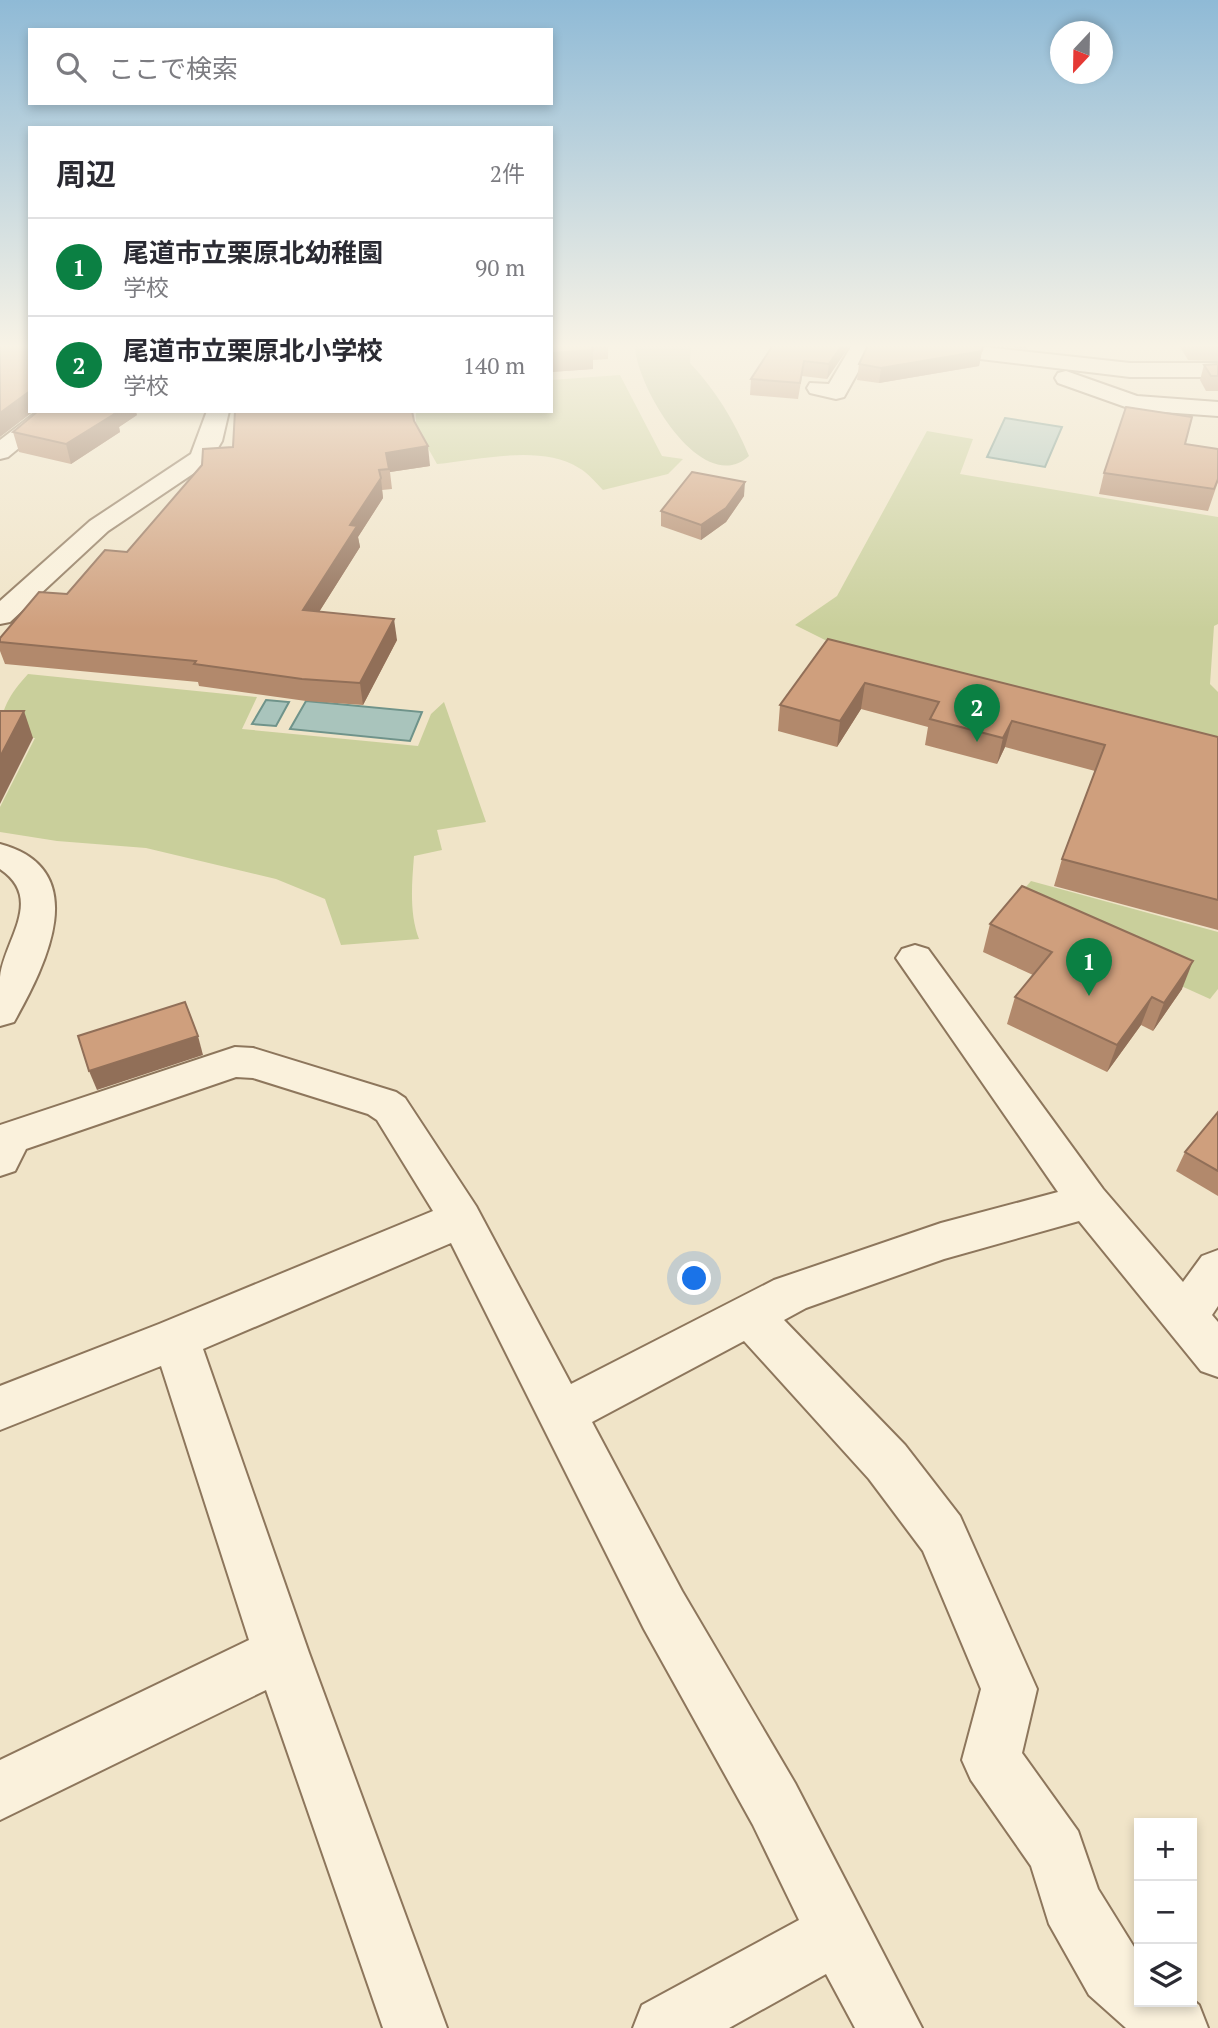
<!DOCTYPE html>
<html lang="ja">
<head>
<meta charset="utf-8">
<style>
  :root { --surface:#fff; --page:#f7f7f7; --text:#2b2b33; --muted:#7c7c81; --line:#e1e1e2; --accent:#0b8043 }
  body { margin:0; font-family:"PT Serif","Noto Sans JP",serif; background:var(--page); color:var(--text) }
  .controls { position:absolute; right:21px; bottom:21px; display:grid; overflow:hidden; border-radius:0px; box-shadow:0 4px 10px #0003 }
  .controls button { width:63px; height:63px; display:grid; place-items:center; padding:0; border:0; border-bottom:2px solid var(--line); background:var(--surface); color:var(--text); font:35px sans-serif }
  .compass { position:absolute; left:1050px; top:21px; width:63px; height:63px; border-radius:50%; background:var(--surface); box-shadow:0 4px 10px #0003; rotate:202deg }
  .you { position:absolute; left:695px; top:1279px; width:24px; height:24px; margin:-18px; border:5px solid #fff; border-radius:50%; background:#1a73e8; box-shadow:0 0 0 10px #1a73e833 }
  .badge { display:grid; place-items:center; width:46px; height:46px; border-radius:50%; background:var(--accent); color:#fff; font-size:23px; font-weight:700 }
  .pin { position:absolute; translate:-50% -58px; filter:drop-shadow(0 2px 4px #0008) }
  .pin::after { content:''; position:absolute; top:37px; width:24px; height:21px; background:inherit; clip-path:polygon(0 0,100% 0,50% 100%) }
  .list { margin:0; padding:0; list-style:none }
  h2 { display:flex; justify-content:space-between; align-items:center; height:91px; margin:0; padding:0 28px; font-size:30px }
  h2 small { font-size:23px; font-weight:400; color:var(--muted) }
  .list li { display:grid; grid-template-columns:46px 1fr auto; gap:21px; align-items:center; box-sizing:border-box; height:98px; padding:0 28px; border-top:2px solid var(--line) }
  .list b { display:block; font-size:26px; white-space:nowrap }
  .list p { margin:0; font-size:23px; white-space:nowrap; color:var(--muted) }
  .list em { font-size:23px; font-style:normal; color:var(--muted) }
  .icon { flex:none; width:38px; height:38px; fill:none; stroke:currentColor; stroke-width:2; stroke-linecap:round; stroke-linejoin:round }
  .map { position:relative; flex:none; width:1218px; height:2028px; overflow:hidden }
  .search { position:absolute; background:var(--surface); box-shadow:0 4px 10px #0003; left:28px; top:28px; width:525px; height:77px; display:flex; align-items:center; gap:18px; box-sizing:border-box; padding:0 24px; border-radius:0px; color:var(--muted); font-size:26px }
  .panel { position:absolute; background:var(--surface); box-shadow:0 4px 10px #0003; left:28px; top:126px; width:525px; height:287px; border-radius:0px }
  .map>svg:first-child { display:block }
  .green { fill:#c9cf9b }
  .cemetery { fill:#bfc49a }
  .water { fill:#a9c4bc; stroke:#6f938a; stroke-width:2 }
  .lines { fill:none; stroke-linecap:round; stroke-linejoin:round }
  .minor-casing { stroke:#8d765c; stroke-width:4 }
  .minor { fill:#faf1dc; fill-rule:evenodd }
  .wall { fill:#b2896c }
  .shaded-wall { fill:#916f58 }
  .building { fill:#cf9f7d; stroke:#916f58; stroke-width:2 }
</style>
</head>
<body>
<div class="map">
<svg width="1218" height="2028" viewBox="0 0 1218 2028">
  <rect width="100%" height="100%" fill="#f0e4c8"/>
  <!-- green -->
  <g class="green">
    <path d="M620,375L662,456L683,459L668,474L603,490C596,483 588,473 579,468C541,444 479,460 437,464L416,427V411H551V380Z"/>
    <polygon points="927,431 973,439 960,474 1218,517 1218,624 1214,626 1210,684 1218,692 1218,761 827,641 795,625 837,596"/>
    <path d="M28,674L257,697L242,729L418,746L431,714L444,702L486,822L437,830L442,850L414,856C412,883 409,913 419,939L341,945L325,899L276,879L146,848L57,841L0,832V807L35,738L0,737C0,709 10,694 28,674Z"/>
    <polygon points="1031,881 1218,932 1218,989 1210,999 1008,908"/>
  </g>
  <!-- cemetery -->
  <path class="cemetery" d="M635,345H691L690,363C716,391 734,420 749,456C702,499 635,385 635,345Z"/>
  <!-- water -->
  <g class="water">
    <polygon points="1005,418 1062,427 1045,467 987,457"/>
    <polygon points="266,700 289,702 276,726 252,724"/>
    <polygon points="306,701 422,712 410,741 290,729"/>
  </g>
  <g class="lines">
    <!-- minor casing -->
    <g class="minor-casing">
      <g id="minor">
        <polygon points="852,345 873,345 844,397 836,399 810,393 807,388 810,383 829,384"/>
        <polygon points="902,345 966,345 1130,363 1218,363 1218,377 1130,377 913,351"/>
        <polygon points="1066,371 1137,396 1218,402 1218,416 1134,410 1058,383 1055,378 1058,373"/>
        <polygon points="38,411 64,411 8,457 0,459 0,440"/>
        <polygon points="207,411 229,411 222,441 209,463 108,531 10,622 0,624 0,601 90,521 191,454"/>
        <path d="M0,844C94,869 46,965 14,1022L0,1026C0,1010 0,993 0,977C4,940 45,899 0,869Z"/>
        <polygon points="915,945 928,949 1103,1189 1183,1282 1202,1256 1218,1250 1218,1306 1212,1315 1218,1322 1218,1377 1201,1371 1079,1221 944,1259 806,1308 784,1320 905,1445 960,1516 1037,1689 1022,1753 1078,1831 1098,1889 1139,1955 1139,2002 1192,2002 1192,1999 1199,2005 1208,2028 1126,2028 1089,1995 1049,1924 1031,1866 971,1780 962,1760 981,1689 923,1551 869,1479 744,1341 592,1422 682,1591 795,1783 922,2028 855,2028 826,1974 729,2028 633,2028 642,2005 799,1920 753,1825 644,1629 451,1243 203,1349 309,1653 447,2028 383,2028 266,1690 0,1820 0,1760 249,1640 161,1366 0,1430 0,1386 159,1324 433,1211 377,1120 368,1114 253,1078 236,1077 26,1149 15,1171 0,1176 0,1125 235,1047 253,1048 396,1092 405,1098 476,1206 571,1384 774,1280 941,1223 1058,1192 896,958 902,949"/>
      </g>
    </g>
    <!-- minor -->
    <use href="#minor" class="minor"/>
  </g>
  <!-- wall -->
  <g class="wall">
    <polygon points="551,345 608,345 608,359 593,360 593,369 551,372"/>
    <polygon points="773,345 850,345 827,379 802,376 798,399 750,395 751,379"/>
    <polygon points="988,345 1028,345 1027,349"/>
    <polygon points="1179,345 1218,345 1218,361 1188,360"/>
    <polygon points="983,346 979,366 879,383 857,380 859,364"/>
    <polygon points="1204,365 1218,376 1218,391 1206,391 1200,380"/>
    <polygon points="137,415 119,427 120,432 71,464 19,452 13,432"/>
    <polygon points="414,421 430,466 390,472 392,489 382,490 383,498 358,537 360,547 319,612 397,640 363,705 306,701 199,686 198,682 5,664 0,651 0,638 67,594 127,552 233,447"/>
    <polygon points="1185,444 1218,482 1208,511 1099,494 1104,473"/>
    <polygon points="744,496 726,522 701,540 661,526 661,511"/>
    <polygon points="828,639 1218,737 1218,930 1054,886 1062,859 1095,771 1005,747 997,764 925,745 928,727 861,709 837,747 778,731 780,705"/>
    <polygon points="990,924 1182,989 1153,1031 1141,1025 1107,1072 1007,1024 1015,997 1033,975 983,952"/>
    <polygon points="1218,1112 1218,1196 1176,1171 1185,1152"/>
  </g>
  <!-- shaded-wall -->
  <g class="shaded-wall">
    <polygon points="842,345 850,345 827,379 829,364"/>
    <polygon points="983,346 979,366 879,383 881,368"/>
    <polygon points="593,350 593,369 551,372 551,353"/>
    <polygon points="30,391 30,411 34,411 0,437 0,413"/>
    <polygon points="105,411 136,411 137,415 119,427 120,432 71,464 66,444"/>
    <polygon points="428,446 430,466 390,472 386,453"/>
    <polygon points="381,478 383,498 358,537 360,547 307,631 303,610 350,525"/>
    <polygon points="745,482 744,496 726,522 701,540 701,525"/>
    <polygon points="394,619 397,640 363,705 360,683"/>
    <polygon points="865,683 861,709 837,747 840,721"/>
    <polygon points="24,711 33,738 0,804 0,757"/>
    <polygon points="1012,721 1005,747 997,764 1003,738"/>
    <polygon points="1193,961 1182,989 1153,1031 1164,1003"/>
    <polygon points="1152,997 1141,1025 1107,1072 1117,1045"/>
    <polygon points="198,1036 203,1055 97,1090 89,1071"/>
  </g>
  <!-- building -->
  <g class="building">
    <polygon points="0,345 30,345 30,391 0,413"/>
    <polygon points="551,345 591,345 593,350 551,353"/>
    <polygon points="773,345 842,345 829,364 804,361 800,383 751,379"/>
    <polygon points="868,345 969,345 983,346 982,351 881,368 859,364"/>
    <rect x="1192" y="345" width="26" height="1"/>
    <polygon points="1218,364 1218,376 1211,376 1204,365"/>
    <polygon points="1126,407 1192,417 1185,444 1218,449 1218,479 1214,489 1104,473"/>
    <polygon points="38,411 109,411 116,413 66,444 13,432"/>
    <polygon points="235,411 412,411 414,421 428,446 386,453 389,469 379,470 381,478 350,525 357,526 303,610 394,619 360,683 302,679 194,664 196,661 0,642 0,638 39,592 67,594 105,550 127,552 202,465 203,449 233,447"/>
    <polygon points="692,472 745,482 726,508 701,525 661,511"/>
    <polygon points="828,639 1218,737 1218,900 1062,859 1105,745 1012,721 1003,738 930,719 939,702 865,683 840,721 780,705"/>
    <polygon points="0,711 24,711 0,757"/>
    <polygon points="1022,886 1193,961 1164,1003 1152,997 1117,1045 1015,997 1052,952 990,924"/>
    <polygon points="185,1002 198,1036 89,1071 78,1036"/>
    <polygon points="1218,1112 1218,1171 1185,1152"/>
  </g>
  <!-- sky -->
  <linearGradient id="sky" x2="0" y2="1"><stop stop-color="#8fbad6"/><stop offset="0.55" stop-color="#f8f3e6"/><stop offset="1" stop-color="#f8f3e6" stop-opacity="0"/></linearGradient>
  <rect width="1218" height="629" fill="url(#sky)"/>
</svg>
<div class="controls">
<button>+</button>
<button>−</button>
<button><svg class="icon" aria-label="layers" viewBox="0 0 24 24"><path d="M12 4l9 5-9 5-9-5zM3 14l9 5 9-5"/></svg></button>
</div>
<svg class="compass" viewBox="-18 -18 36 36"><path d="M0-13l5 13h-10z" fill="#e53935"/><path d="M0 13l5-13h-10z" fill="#7c7c81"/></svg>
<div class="you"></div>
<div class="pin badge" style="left:1089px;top:996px">1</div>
<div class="pin badge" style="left:977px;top:742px">2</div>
<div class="search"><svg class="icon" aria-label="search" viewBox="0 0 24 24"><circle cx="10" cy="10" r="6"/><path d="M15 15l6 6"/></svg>ここで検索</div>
<section class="panel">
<h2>周辺<small>2件</small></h2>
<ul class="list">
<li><span class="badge">1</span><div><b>尾道市立栗原北幼稚園</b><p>学校</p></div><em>90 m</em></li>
<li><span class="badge">2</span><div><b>尾道市立栗原北小学校</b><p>学校</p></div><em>140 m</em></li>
</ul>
</section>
</div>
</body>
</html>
